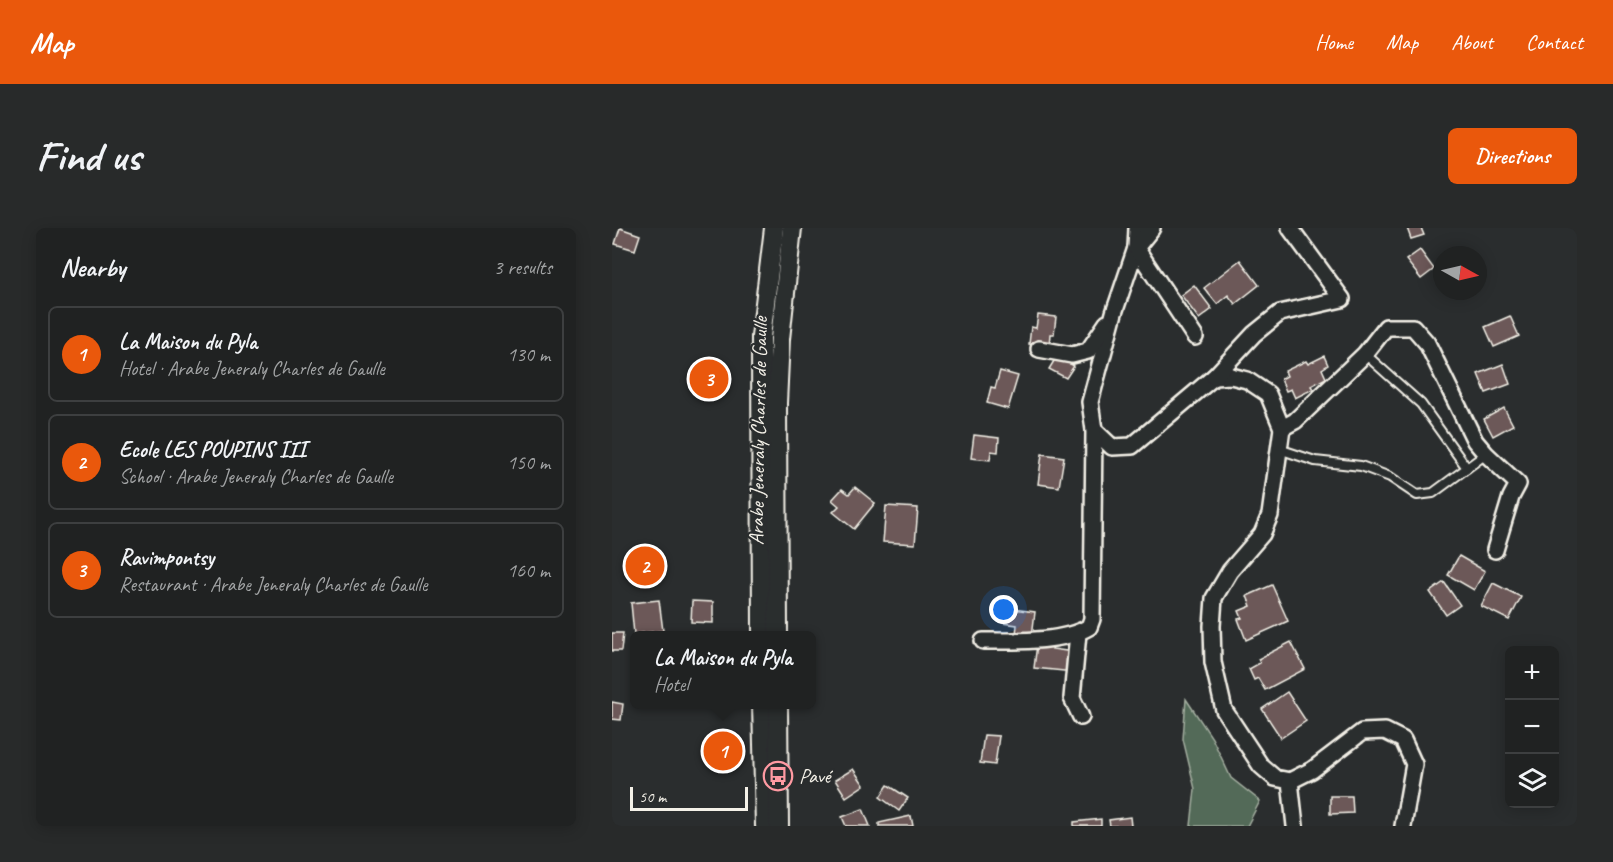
<!DOCTYPE html>
<html lang="en">
<head>
<meta charset="utf-8">
<style>
  :root { --surface:#202222; --page:#282a2a; --text:#f1f3f6; --muted:#a2a4a5; --line:#3d3f40; --accent:#ea580c }
  body { margin:0; font-family:Caveat,sans-serif; background:var(--page); color:var(--text) }
  .controls { position:absolute; right:18px; bottom:18px; display:grid; overflow:hidden; border-radius:9px; box-shadow:0 3px 15px #0003 }
  .controls button { width:54px; height:54px; display:grid; place-items:center; padding:0; border:0; border-bottom:2px solid var(--line); background:var(--surface); color:var(--text); font:30px sans-serif }
  .compass { position:absolute; left:821px; top:18px; width:54px; height:54px; border-radius:50%; background:var(--surface); box-shadow:0 3px 15px #0003; rotate:98deg }
  .scale { position:absolute; left:18px; bottom:15px; width:118px; box-sizing:border-box; padding-left:6px; border:3px solid #f4f1e8; border-top:0; font-size:16px; line-height:21px; white-space:nowrap; color:#f4f1e8; -webkit-text-stroke:4px #2a2d2e; paint-order:stroke }
  .you { position:absolute; left:392px; top:382px; width:21px; height:21px; margin:-15px; border:4px solid #fff; border-radius:50%; background:#1a73e8; box-shadow:0 0 0 9px #1a73e833 }
  .badge { display:grid; place-items:center; width:39px; height:39px; border-radius:50%; background:var(--accent); color:#fff; font-size:20px; font-weight:700 }
  .pin { position:absolute; translate:-50% -50%; border:3px solid #fff; box-shadow:0 2px 6px #0006 }
  .popup { position:absolute; left:18px; top:403px; width:186px; height:78px; box-sizing:border-box; display:grid; place-content:center; border-radius:9px; background:var(--surface); filter:drop-shadow(0 2px 4px #0005); font-size:20px; white-space:nowrap; color:var(--muted) }
  .popup b { font-size:22px; color:var(--text) }
  .popup::after { content:''; position:absolute; left:50%; top:100%; margin-left:-12px; border:12px solid transparent; border-top-color:var(--surface) }
  .list { margin:0; padding:0; list-style:none }
  h2 { display:flex; justify-content:space-between; align-items:center; height:78px; margin:0; padding:0 24px; font-size:26px }
  h2 small { font-size:20px; font-weight:400; color:var(--muted) }
  .list li { display:grid; grid-template-columns:39px 1fr auto; gap:18px; align-items:center; box-sizing:border-box; height:96px; margin:0 12px 12px; padding:0 12px; border:2px solid var(--line); border-radius:9px }
  .list b { display:block; font-size:22px; white-space:nowrap }
  .list p { margin:0; font-size:20px; white-space:nowrap; color:var(--muted) }
  .list em { font-size:20px; font-style:normal; color:var(--muted) }
  .icon { flex:none; width:33px; height:33px; fill:none; stroke:currentColor; stroke-width:2; stroke-linecap:round; stroke-linejoin:round }
  .map { position:relative; flex:none; width:965px; height:598px; overflow:hidden; border-radius:9px }
  header { display:flex; align-items:center; gap:36px; box-sizing:border-box; height:84px; padding:0 30px; background:var(--accent); color:#fff }
  header strong { font-size:28px }
  nav { display:flex; gap:33px; margin-inline-start:auto; font-size:21px }
  .intro { display:flex; align-items:center; justify-content:space-between; box-sizing:border-box; height:144px; padding:0 36px }
  h1 { margin:0; font-size:42px }
  .button { padding:15px 27px; border-radius:9px; background:var(--accent); color:#fff; font-size:21px; font-weight:700 }
  main { display:flex; gap:36px; padding:0 36px }
  aside { flex:1; background:var(--surface); border-radius:9px; box-shadow:0 3px 15px #0003 }
  .map>svg:first-child { display:block }
  .green { fill:#536b59; stroke:#a4aea0; stroke-width:1.5 }
  .building { fill:#6c5958; stroke:#f4f1e8; stroke-width:1.5 }
  .lines { fill:none; stroke-linecap:round; stroke-linejoin:round }
  .service-casing { stroke:#f4f1e8; stroke-width:12 }
  .minor-casing { stroke:#f4f1e8; stroke-width:20 }
  .tertiary-casing { stroke:#f4f1e8; stroke-width:22 }
  .service { stroke:#2a2d2e; stroke-width:8 }
  .minor { stroke:#2a2d2e; stroke-width:15 }
  .tertiary { stroke:#2a2d2e; stroke-width:18 }
  .labels { text-anchor:middle; stroke-width:4.5; stroke-linejoin:round; paint-order:stroke }
  .street-label { font-size:21px; fill:#f4f1e8; stroke:#2a2d2e }
  .poi-label { font-size:21px; fill:#f4f1e8; stroke:#2a2d2e; text-anchor:start }
</style>
</head>
<body>
<header>
<strong>Map</strong>
<nav><a>Home</a><a>Map</a><a>About</a><a>Contact</a></nav>
</header>
<div class="intro"><h1>Find us</h1><a class="button">Directions</a></div>
<main>
<aside>
<h2>Nearby<small>3 results</small></h2>
<ul class="list">
<li><span class="badge">1</span><div><b>La Maison du Pyla</b><p>Hotel · Arabe Jeneraly Charles de Gaulle</p></div><em>130 m</em></li>
<li><span class="badge">2</span><div><b>Ecole LES POUPINS III</b><p>School · Arabe Jeneraly Charles de Gaulle</p></div><em>150 m</em></li>
<li><span class="badge">3</span><div><b>Ravimpontsy</b><p>Restaurant · Arabe Jeneraly Charles de Gaulle</p></div><em>160 m</em></li>
</ul>
</aside>
<div class="map">
<svg width="965" height="598" viewBox="0 0 965 598">
  <rect width="100%" height="100%" fill="#2a2d2e"/>
  <filter id="ink" filterUnits="userSpaceOnUse"><feTurbulence type="fractalNoise" baseFrequency=".0167" numOctaves="2"/><feDisplacementMap in="SourceGraphic" scale="12" xChannelSelector="R" yChannelSelector="G"/><feConvolveMatrix kernelMatrix="1 2 1 2 8 2 1 2 1" color-interpolation-filters="sRGB"/></filter>
  <g filter="url(#ink)">
    <!-- green -->
    <polygon class="green" points="574,471 600,510 619,550 648,573 635,598 579,598 583,561 571,511"/>
    <!-- building -->
    <g class="building">
      <polygon points="8,0 28,7 23,22 3,16"/>
      <polygon points="795,0 809,0 812,7 799,11"/>
      <polygon points="808,22 822,41 809,51 794,32"/>
      <polygon points="628,32 647,57 623,76 616,67 605,76 592,60"/>
      <polygon points="582,57 600,81 587,91 569,67"/>
      <polygon points="426,87 444,89 442,106 438,106 437,118 417,116 419,99 424,100"/>
      <polygon points="898,88 907,108 882,119 873,99"/>
      <polygon points="445,128 462,138 454,150 437,141"/>
      <polygon points="712,128 716,137 710,141 714,150 699,158 701,161 683,170 679,161 674,163 669,151 675,148 673,143 694,133 696,136"/>
      <polygon points="891,136 898,156 874,165 866,146"/>
      <polygon points="388,143 406,148 396,181 375,175 379,159 383,160"/>
      <polygon points="892,180 901,197 881,208 872,191"/>
      <polygon points="362,207 387,210 386,224 379,223 378,232 359,230"/>
      <polygon points="430,226 452,229 447,259 426,256"/>
      <polygon points="243,259 263,275 242,301 221,284 227,278 220,272 230,261 237,266"/>
      <polygon points="274,278 306,280 303,316 271,314"/>
      <polygon points="847,328 873,343 862,362 836,347"/>
      <polygon points="832,354 848,377 834,387 818,364"/>
      <polygon points="881,355 909,369 897,392 869,378"/>
      <polygon points="660,357 676,393 634,412 626,391 630,390 627,383 639,378 635,368"/>
      <polygon points="47,372 51,403 22,406 19,375"/>
      <polygon points="80,373 101,374 101,395 79,394"/>
      <polygon points="393,380 423,384 420,408 404,406 405,397 391,395"/>
      <polygon points="0,405 11,405 9,423 0,423"/>
      <polygon points="679,414 693,441 653,462 646,450 642,452 637,441 648,435 646,431"/>
      <polygon points="425,416 441,418 440,421 461,424 462,444 422,440"/>
      <polygon points="675,464 694,493 669,510 650,481"/>
      <polygon points="0,474 11,476 9,492 0,491"/>
      <polygon points="372,507 387,508 383,537 368,535"/>
      <polygon points="241,541 252,557 234,569 223,552"/>
      <polygon points="276,557 296,570 287,583 268,569"/>
      <polygon points="718,568 740,568 741,585 718,586"/>
      <polygon points="251,581 258,598 234,598 230,589"/>
      <polygon points="299,588 301,598 267,598 267,595"/>
      <polygon points="518,589 519,598 498,598 497,592"/>
      <polygon points="489,591 489,598 462,598 462,594"/>
    </g>
    <g class="lines">
      <!-- service casing -->
      <g class="service-casing">
        <g id="service">
          <polyline points="753,126 809,176 855,240"/>
          <polyline points="667,221 703,233 749,238 778,249 805,267 821,265 874,226"/>
        </g>
      </g>
      <!-- minor casing -->
      <g class="minor-casing">
        <g id="minor">
          <polyline points="525,0 524,20 502,85 478,174 482,202 500,219 520,218 602,149 619,148 635,152 656,166 670,200 658,287 650,306 618,343 602,370 600,398 601,434 612,482 649,538 663,550 678,553 700,542 750,504 773,503 791,512 802,536 791,598"/>
          <polyline points="540,0 524,20 583,109"/>
          <polyline points="427,121 460,127 476,123 495,95"/>
          <polyline points="602,149 642,106 668,85 730,71 678,0"/>
          <polyline points="670,200 683,193 753,126 774,99 801,99 815,115 863,213 874,226 906,256 899,269 883,322"/>
          <polyline points="466,405 460,470 469,489"/>
          <path d="M371,413C402,413 450,415 477,399L480,391L482,202"/>
          <polyline points="678,553 683,598"/>
        </g>
      </g>
      <!-- tertiary casing -->
      <g class="tertiary-casing">
        <g id="tertiary">
          <polyline points="150,408 149,109 162,0"/>
          <polyline points="166,408 165,175 168,111 180,0"/>
          <polyline points="150,476 153,598"/>
          <polyline points="166,476 167,598"/>
        </g>
      </g>
      <!-- service -->
      <use href="#service" class="service"/>
      <!-- minor -->
      <use href="#minor" class="minor"/>
      <!-- tertiary -->
      <use href="#tertiary" class="tertiary"/>
    </g>
  </g>
  <!-- icons -->
  <defs>
    <g id="bus-ring" transform="scale(1.5)"><circle r="9.5" fill="#2a2d2e" stroke="#ff9aa2" stroke-width="1.5"/><path d="M-5-6H5V4H4V6H2V4H-2V6H-4V4H-5ZM-3.5-4V0h7V-4ZM-3.5 1.2v1.5H-2V1.2ZM2 1.2v1.5H3.5V1.2Z" fill="#ff9aa2"/></g>
  </defs>
  <g fill-rule="evenodd">
    <use href="#bus-ring" x="166" y="548"/>
  </g>
  <g class="labels">
    <!-- street labels -->
    <g class="street-label">
      <text transform="translate(146 203) rotate(-89)" y="7">Arabe Jeneraly Charles de Gaulle</text>
    </g>
    <!-- poi labels -->
    <g class="poi-label">
      <text x="187" y="555">Pavé</text>
    </g>
  </g>
</svg>
<div class="controls">
<button>+</button>
<button>−</button>
<button><svg class="icon" aria-label="layers" viewBox="0 0 24 24"><path d="M12 4l9 5-9 5-9-5zM3 14l9 5 9-5"/></svg></button>
</div>
<svg class="compass" viewBox="-18 -18 36 36"><path d="M0-13l5 13h-10z" fill="#e53935"/><path d="M0 13l5-13h-10z" fill="#a2a4a5"/></svg>
<div class="scale">50 m</div>
<div class="you"></div>
<div class="pin badge" style="left:111px;top:523px">1</div>
<div class="popup"><b>La Maison du Pyla</b>Hotel</div>
<div class="pin badge" style="left:33px;top:338px">2</div>
<div class="pin badge" style="left:97px;top:151px">3</div>
</div>
</main>
</body>
</html>
